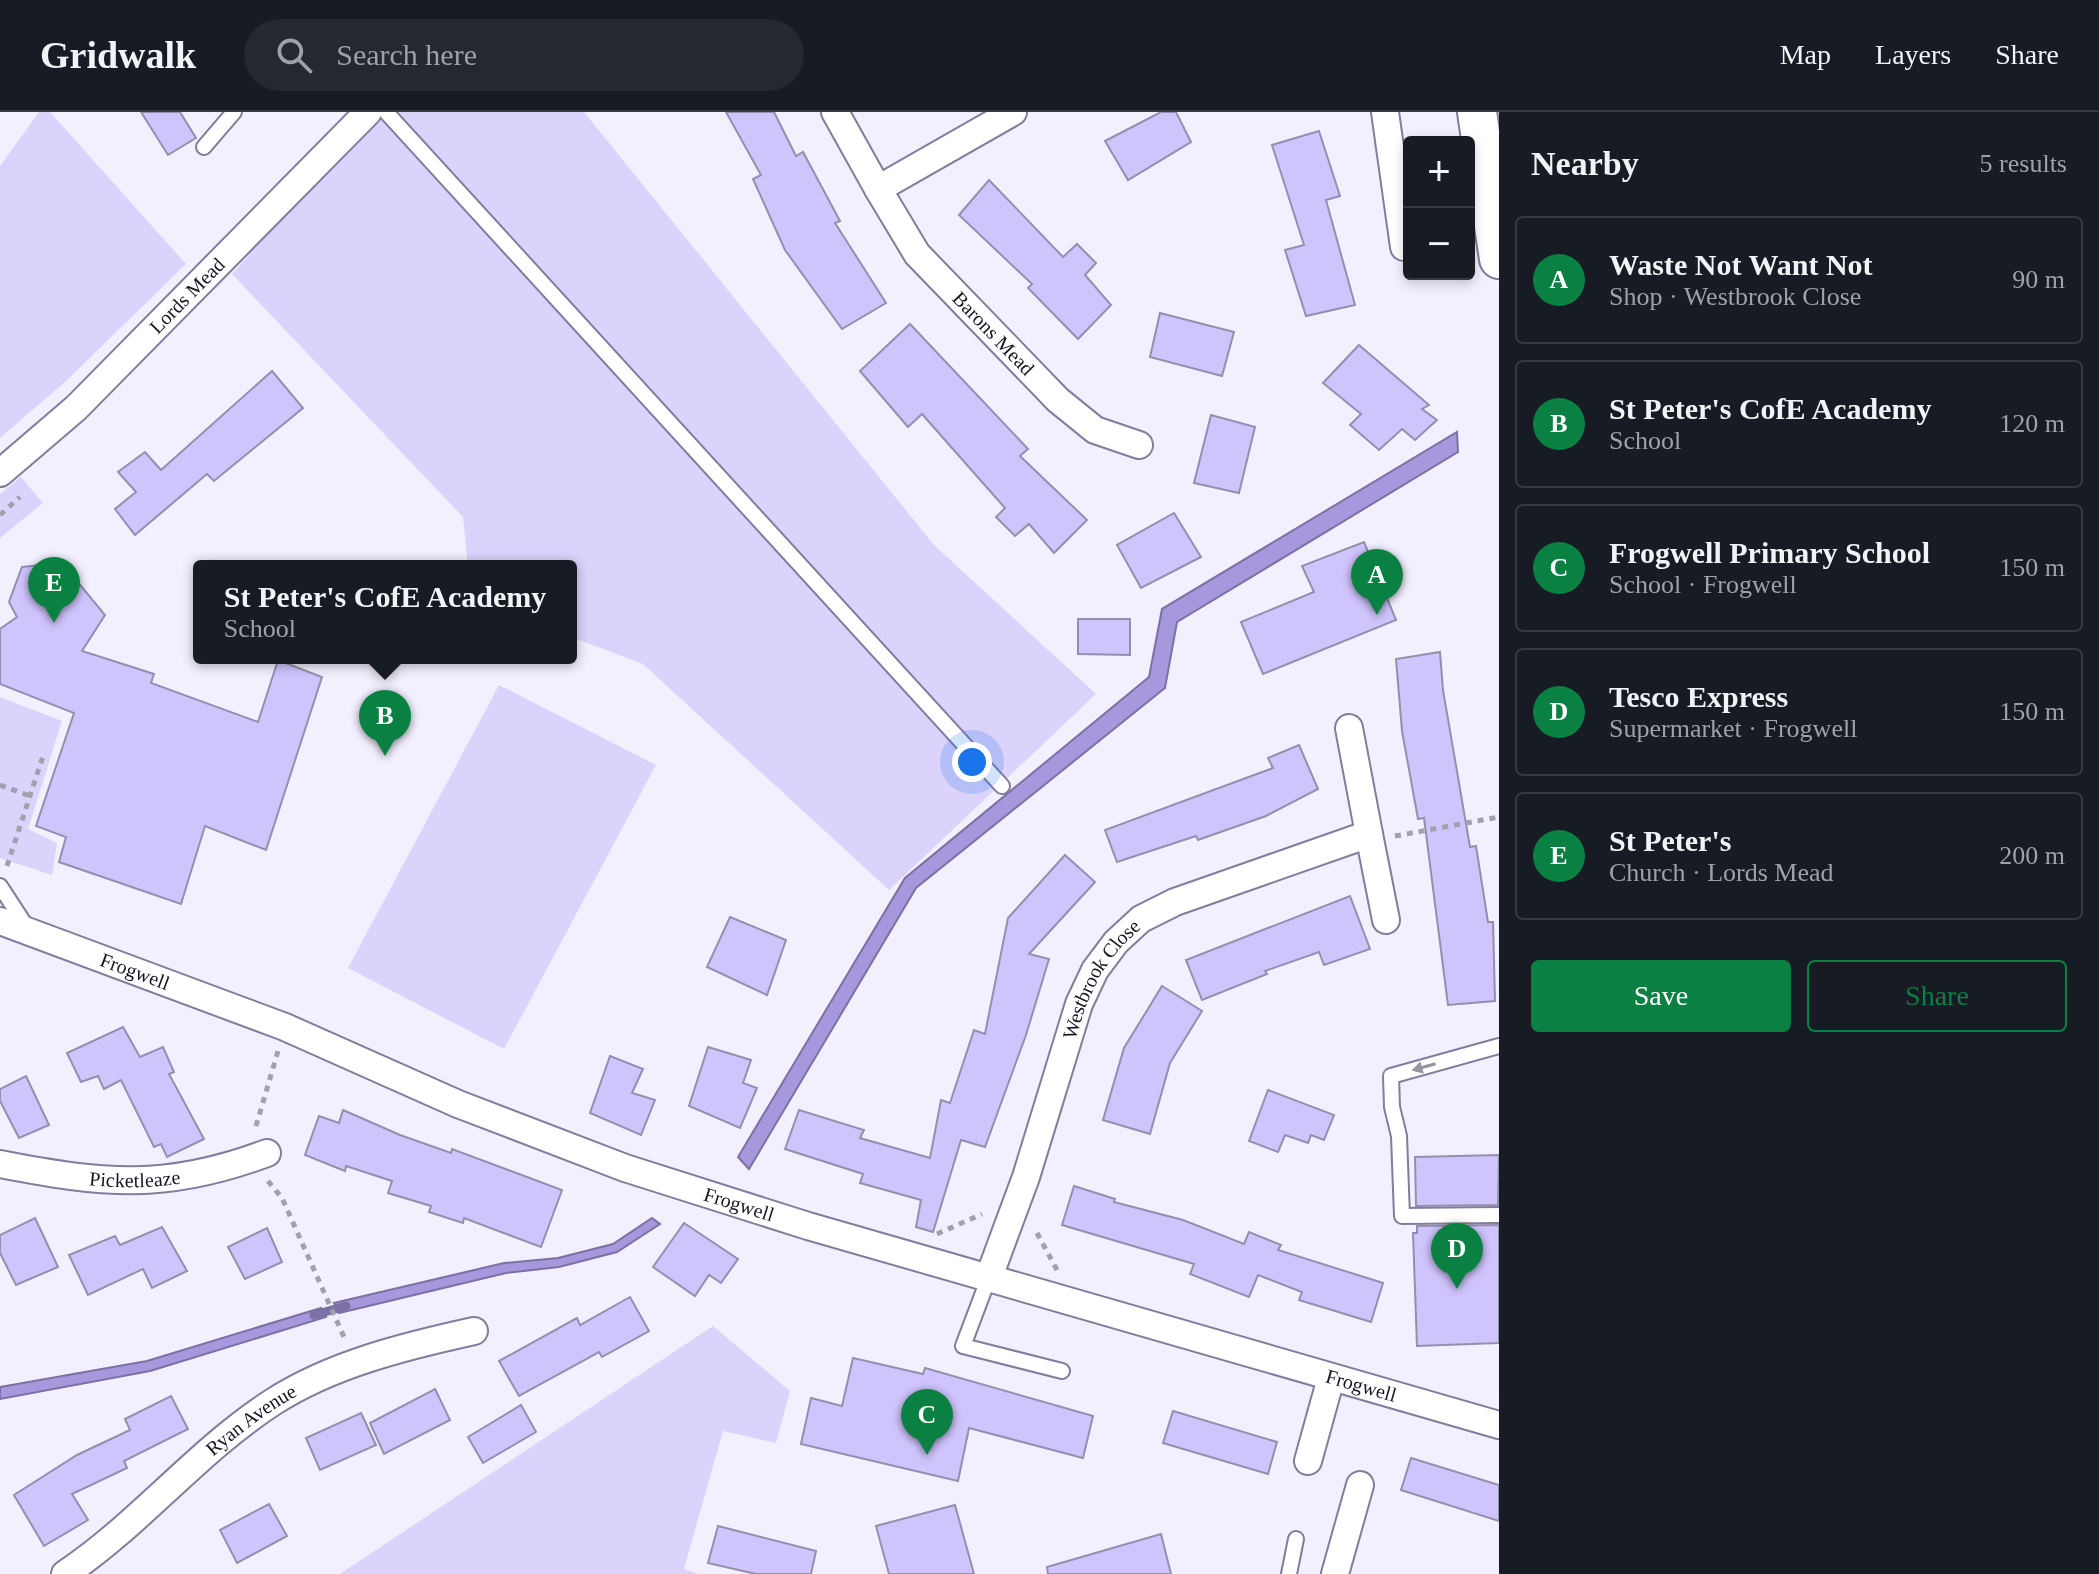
<!DOCTYPE html>
<html lang="en">
<head>
<meta charset="utf-8">
<style>
  :root { --surface:#171b24; --page:#242831; --text:#f1f3f6; --muted:#9ea1a6; --line:#363941; --accent:#0b8043 }
  body { margin:0; font-family:"Times New Roman",serif; background:var(--page); color:var(--text) }
  .controls { position:absolute; right:24px; top:24px; display:grid; overflow:hidden; border-radius:8px; box-shadow:0 4px 12px #0003 }
  .controls button { width:72px; height:72px; display:grid; place-items:center; padding:0; border:0; border-bottom:2px solid var(--line); background:var(--surface); color:var(--text); font:40px sans-serif }
  .you { position:absolute; left:972px; top:650px; width:28px; height:28px; margin:-20px; border:6px solid #fff; border-radius:50%; background:#1a73e8; box-shadow:0 0 0 12px #1a73e833 }
  .badge { display:grid; place-items:center; width:52px; height:52px; border-radius:50%; background:var(--accent); color:#fff; font-size:26px; font-weight:700 }
  .pin { position:absolute; translate:-50% -66px; filter:drop-shadow(0 2px 4px #0008) }
  .pin::after { content:''; position:absolute; top:42px; width:28px; height:24px; background:inherit; clip-path:polygon(0 0,100% 0,50% 100%) }
  .popup { position:absolute; left:193px; top:448px; width:384px; height:104px; box-sizing:border-box; display:grid; place-content:center; border-radius:8px; background:var(--surface); filter:drop-shadow(0 2px 6px #0005); font-size:26px; white-space:nowrap; color:var(--muted) }
  .popup b { font-size:30px; color:var(--text) }
  .popup::after { content:''; position:absolute; left:50%; top:100%; margin-left:-16px; border:16px solid transparent; border-top-color:var(--surface) }
  .list { margin:0; padding:0; list-style:none }
  h2 { display:flex; justify-content:space-between; align-items:center; height:104px; margin:0; padding:0 32px; font-size:34px }
  h2 small { font-size:26px; font-weight:400; color:var(--muted) }
  .list li { display:grid; grid-template-columns:52px 1fr auto; gap:24px; align-items:center; box-sizing:border-box; height:128px; margin:0 16px 16px; padding:0 16px; border:2px solid var(--line); border-radius:8px }
  .list b { display:block; font-size:30px; white-space:nowrap }
  .list p { margin:0; font-size:26px; white-space:nowrap; color:var(--muted) }
  .list em { font-size:26px; font-style:normal; color:var(--muted) }
  .actions { display:flex; gap:16px; padding:24px 32px }
  .actions a { flex:1; padding:18px 0; border:2px solid var(--accent); border-radius:8px; text-align:center; font-size:28px; color:var(--accent) }
  .actions .main { background:var(--accent); color:#fff }
  .icon { flex:none; width:44px; height:44px; fill:none; stroke:currentColor; stroke-width:2; stroke-linecap:round; stroke-linejoin:round }
  .map { position:relative; flex:none; width:1499px; height:1462px; overflow:hidden }
  header { display:flex; align-items:center; gap:48px; box-sizing:border-box; height:112px; padding:0 40px; background:var(--surface); border-bottom:2px solid var(--line) }
  header strong { font-size:38px }
  nav { display:flex; gap:44px; margin-inline-start:auto; font-size:28px }
  .search { width:560px; height:72px; background:var(--page); display:flex; align-items:center; gap:20px; box-sizing:border-box; padding:0 28px; border-radius:44px; color:var(--muted); font-size:30px }
  main { display:flex }
  aside { flex:1; background:var(--surface) }
  .map>svg:first-child { display:block }
  .green { fill:#dcd3fc }
  .water { fill:#a797dc; stroke:#7c70a4; stroke-width:2 }
  .lines { fill:none; stroke-linecap:round; stroke-linejoin:round }
  .stream { stroke:#7c70a4; stroke-width:9 }
  .building { fill:#d0c4fd; stroke:#958eaf; stroke-width:2 }
  .service-casing { stroke:#837c9c; stroke-width:18 }
  .minor-casing { stroke:#837c9c; stroke-width:30 }
  .secondary-casing { stroke:#837c9c; stroke-width:42 }
  .path { stroke:#a2a0ad; stroke-width:5; stroke-dasharray:6 6; stroke-linecap:butt }
  .service { stroke:#fff; stroke-width:14 }
  .minor { stroke:#fff; stroke-width:26 }
  .secondary { stroke:#fff; stroke-width:38 }
  .oneway { fill:#97959b }
  .labels { text-anchor:middle; stroke-width:7; stroke-linejoin:round; paint-order:stroke }
  .street-label { font-size:20px; fill:#171421; stroke:#f2f0fe }
</style>
</head>
<body>
<header>
<strong>Gridwalk</strong>
<div class="search"><svg class="icon" aria-label="search" viewBox="0 0 24 24"><circle cx="10" cy="10" r="6"/><path d="M15 15l6 6"/></svg>Search here</div>
<nav><a>Map</a><a>Layers</a><a>Share</a></nav>
</header>
<main>
<div class="map">
<svg width="1499" height="1462" viewBox="0 0 1499 1462">
  <rect width="100%" height="100%" fill="#f2f0fe"/>
  <!-- green -->
  <g class="green">
    <polygon points="39,0 50,0 186,152 66,269 0,326 0,54"/>
    <polygon points="377,0 584,0 934,433 1096,582 889,778 643,552 571,525 571,454 468,454 463,405 232,162"/>
    <polygon points="21,365 43,391 0,426 0,382"/>
    <polygon points="499,573 656,653 504,937 348,856"/>
    <polygon points="0,585 62,609 28,717 57,731 52,763 0,746"/>
    <polygon points="713,1214 790,1279 776,1331 723,1319 684,1457 699,1462 340,1462"/>
  </g>
  <!-- water -->
  <g class="water">
    <polygon points="1457,320 1458,340 1177,510 1165,576 916,776 749,1057 738,1045 905,766 1149,565 1162,497"/>
    <polygon points="652,1106 660,1112 617,1140 559,1155 506,1161 339,1201 334,1191 504,1151 558,1146 613,1132"/>
    <polygon points="321,1196 326,1205 150,1259 0,1287 0,1275 147,1249"/>
  </g>
  <g class="lines">
    <!-- stream -->
    <polyline class="stream" points="314,1203 346,1194"/>
  </g>
  <!-- building -->
  <g class="building">
    <polygon points="141,0 180,0 196,26 168,43"/>
    <polygon points="726,0 774,0 796,44 803,40 840,109 835,111 886,191 842,217 785,138 753,67 761,63"/>
    <polygon points="1161,0 1176,0 1191,30 1128,68 1105,29"/>
    <polygon points="1319,19 1340,84 1326,88 1355,193 1306,204 1285,138 1304,133 1272,33"/>
    <polygon points="989,68 1063,145 1077,132 1096,151 1085,163 1111,193 1078,227 1028,176 1032,172 959,103"/>
    <polygon points="1160,201 1234,220 1222,264 1150,245"/>
    <polygon points="910,212 1028,337 1020,344 1087,408 1054,441 1029,412 1015,424 996,405 1005,396 922,302 908,315 860,259"/>
    <polygon points="1359,233 1429,293 1422,297 1437,308 1415,328 1402,317 1379,338 1350,313 1361,302 1323,271"/>
    <polygon points="272,259 303,296 214,369 207,362 135,423 115,397 136,380 118,360 145,340 161,358"/>
    <polygon points="1211,303 1255,315 1239,381 1194,371"/>
    <polygon points="1174,401 1201,445 1141,476 1117,433"/>
    <polygon points="1364,430 1396,508 1263,562 1241,510 1314,480 1302,454"/>
    <polygon points="62,451 105,503 82,539 154,562 151,571 258,610 278,548 322,565 266,738 205,714 181,792 59,750 66,725 36,714 74,601 0,572 0,517 17,505 9,490 22,455"/>
    <polygon points="1078,507 1130,507 1130,543 1078,542"/>
    <polygon points="1440,540 1443,578 1470,735 1476,734 1488,810 1493,810 1495,889 1448,893 1424,706 1418,707 1402,619 1396,547"/>
    <polygon points="1299,633 1318,677 1266,704 1198,728 1196,724 1117,750 1105,718 1273,656 1268,646"/>
    <polygon points="1065,743 1095,770 1029,842 1049,847 1026,923 985,1035 961,1028 933,1120 916,1115 921,1088 860,1071 863,1062 785,1037 799,998 864,1018 860,1026 930,1046 941,988 950,991 974,918 985,922 1008,806"/>
    <polygon points="1350,784 1370,837 1324,853 1319,840 1265,859 1267,862 1202,888 1186,848"/>
    <polygon points="730,805 786,828 767,883 707,855"/>
    <polygon points="1162,874 1202,899 1170,951 1150,1022 1103,1008 1124,936"/>
    <polygon points="123,915 140,945 163,935 174,960 169,962 204,1027 167,1045 161,1032 154,1035 121,968 104,977 98,964 81,970 67,941"/>
    <polygon points="708,935 751,948 743,971 757,976 740,1016 689,994"/>
    <polygon points="610,944 643,957 632,981 655,988 641,1023 590,1001"/>
    <polygon points="26,964 49,1013 19,1026 0,989 0,977"/>
    <polygon points="1268,978 1334,1003 1324,1028 1311,1023 1308,1031 1285,1023 1278,1040 1249,1029"/>
    <polygon points="343,998 400,1023 451,1041 452,1037 562,1078 541,1135 464,1106 463,1111 429,1100 431,1094 388,1081 392,1069 346,1054 345,1059 305,1043 319,1004 339,1011"/>
    <polygon points="1499,1043 1498,1093 1416,1094 1415,1045"/>
    <polygon points="1074,1074 1115,1087 1114,1090 1183,1108 1244,1132 1249,1120 1281,1133 1278,1138 1383,1171 1371,1210 1299,1188 1302,1180 1258,1163 1249,1185 1190,1162 1194,1152 1062,1113"/>
    <polygon points="35,1106 58,1155 16,1173 0,1141 0,1123"/>
    <polygon points="684,1111 738,1147 721,1171 709,1163 695,1184 653,1155"/>
    <polygon points="1499,1113 1499,1231 1417,1234 1413,1121 1417,1121 1417,1114"/>
    <polygon points="162,1115 187,1159 152,1176 143,1157 88,1183 69,1143 115,1124 120,1133"/>
    <polygon points="267,1116 282,1150 245,1167 228,1135"/>
    <polygon points="630,1185 649,1219 602,1245 599,1240 519,1284 499,1249 577,1206 580,1213"/>
    <polygon points="853,1246 923,1262 925,1256 1093,1304 1083,1346 969,1316 958,1369 801,1332 811,1286 842,1294"/>
    <polygon points="435,1277 450,1308 384,1342 370,1311"/>
    <polygon points="171,1284 188,1317 124,1349 127,1356 72,1382 88,1408 44,1434 14,1383 77,1343 130,1318 125,1307"/>
    <polygon points="521,1293 536,1320 483,1351 468,1325"/>
    <polygon points="1173,1299 1277,1330 1268,1362 1163,1331"/>
    <polygon points="361,1301 376,1333 320,1358 306,1326"/>
    <polygon points="1411,1346 1499,1373 1499,1409 1401,1378"/>
    <polygon points="269,1392 287,1424 237,1451 220,1418"/>
    <polygon points="955,1393 974,1462 889,1462 876,1414"/>
    <polygon points="718,1414 816,1439 811,1462 756,1462 708,1451"/>
    <polygon points="1161,1422 1171,1462 1048,1462 1047,1455"/>
  </g>
  <g class="lines">
    <!-- service casing -->
    <g class="service-casing">
      <g id="service">
        <polyline points="386,0 1002,674"/>
        <polyline points="204,35 234,0"/>
        <polyline points="0,774 28,817"/>
        <polyline points="1499,934 1391,964 1392,995 1399,1024 1402,1104 1499,1103"/>
        <polyline points="989,1165 963,1234 1062,1259"/>
        <polyline points="1289,1462 1296,1427"/>
      </g>
    </g>
    <!-- minor casing -->
    <g class="minor-casing">
      <g id="minor">
        <polyline points="835,0 878,77 1013,0"/>
        <polyline points="1385,0 1404,135"/>
        <path id="s1" d="M878,77L917,142L1058,288L1095,318L1139,333"/>
        <path id="s2" d="M0,361L76,296L368,0"/>
        <polyline points="1369,722 1386,808"/>
        <path id="s3" d="M0,809L285,915L458,992L625,1056L808,1114L1499,1313"/>
        <path id="s4" d="M0,1052C104,1072 166,1079 267,1041"/>
        <path id="s5" d="M989,1165L1026,1065L1079,892L1095,858L1116,830L1141,807L1175,790L1369,722L1349,616"/>
        <polyline points="1308,1349 1331,1266"/>
        <path id="s6" d="M65,1462C140,1412 197,1339 273,1290C332,1252 406,1234 474,1219"/>
        <polyline points="1335,1462 1360,1373"/>
      </g>
    </g>
    <!-- secondary casing -->
    <g class="secondary-casing">
      <polyline id="secondary" points="1477,0 1499,147"/>
    </g>
    <!-- path -->
    <g class="path">
      <polyline points="0,403 20,385"/>
      <polyline points="0,673 30,684"/>
      <polyline points="1395,724 1499,705"/>
      <polyline points="7,754 44,641"/>
      <polyline points="256,1014 278,939"/>
      <polyline points="268,1069 282,1086 344,1225"/>
      <polyline points="1037,1121 1057,1158"/>
      <polyline points="937,1122 982,1102"/>
    </g>
    <!-- service -->
    <use href="#service" class="service"/>
    <!-- minor -->
    <use href="#minor" class="minor"/>
    <!-- secondary -->
    <use href="#secondary" class="secondary"/>
  </g>
  <!-- one-way arrows -->
  <defs><path id="oneway-solid" d="M-6-.8H1V-3.2L6.5 0L1 3.2V.8H-6Z" transform="scale(2)"/></defs>
  <use class="oneway" href="#oneway-solid" transform="translate(1424 955) rotate(164)"/>
  <g class="labels">
    <!-- street labels -->
    <g class="street-label">
      <text dy="7" stroke="none"><textPath href="#s2" startOffset="258">Lords Mead</textPath></text>
      <text dy="7" stroke="none"><textPath href="#s1" startOffset="186">Barons Mead</textPath></text>
      <text dy="7" stroke="none"><textPath href="#s3" startOffset="144">Frogwell</textPath></text>
      <text dy="7" stroke="none"><textPath href="#s5" startOffset="320">Westbrook Close</textPath></text>
      <text dy="7" stroke="none"><textPath href="#s4" startOffset="136">Picketleaze</textPath></text>
      <text dy="7" stroke="none"><textPath href="#s3" startOffset="792">Frogwell</textPath></text>
      <text dy="7" stroke="none"><textPath href="#s3" startOffset="1440">Frogwell</textPath></text>
      <text dy="7" stroke="none"><textPath href="#s6" startOffset="242">Ryan Avenue</textPath></text>
    </g>
  </g>
</svg>
<div class="controls">
<button>+</button>
<button>−</button>
</div>
<div class="you"></div>
<div class="pin badge" style="left:1377px;top:503px">A</div>
<div class="pin badge" style="left:385px;top:644px">B</div>
<div class="popup"><b>St Peter's CofE Academy</b>School</div>
<div class="pin badge" style="left:927px;top:1343px">C</div>
<div class="pin badge" style="left:1457px;top:1177px">D</div>
<div class="pin badge" style="left:54px;top:511px">E</div>
</div>
<aside>
<h2>Nearby<small>5 results</small></h2>
<ul class="list">
<li><span class="badge">A</span><div><b>Waste Not Want Not</b><p>Shop · Westbrook Close</p></div><em>90 m</em></li>
<li><span class="badge">B</span><div><b>St Peter's CofE Academy</b><p>School</p></div><em>120 m</em></li>
<li><span class="badge">C</span><div><b>Frogwell Primary School</b><p>School · Frogwell</p></div><em>150 m</em></li>
<li><span class="badge">D</span><div><b>Tesco Express</b><p>Supermarket · Frogwell</p></div><em>150 m</em></li>
<li><span class="badge">E</span><div><b>St Peter's</b><p>Church · Lords Mead</p></div><em>200 m</em></li>
</ul>
<div class="actions"><a class="main">Save</a><a>Share</a></div>
</aside>
</main>
</body>
</html>
